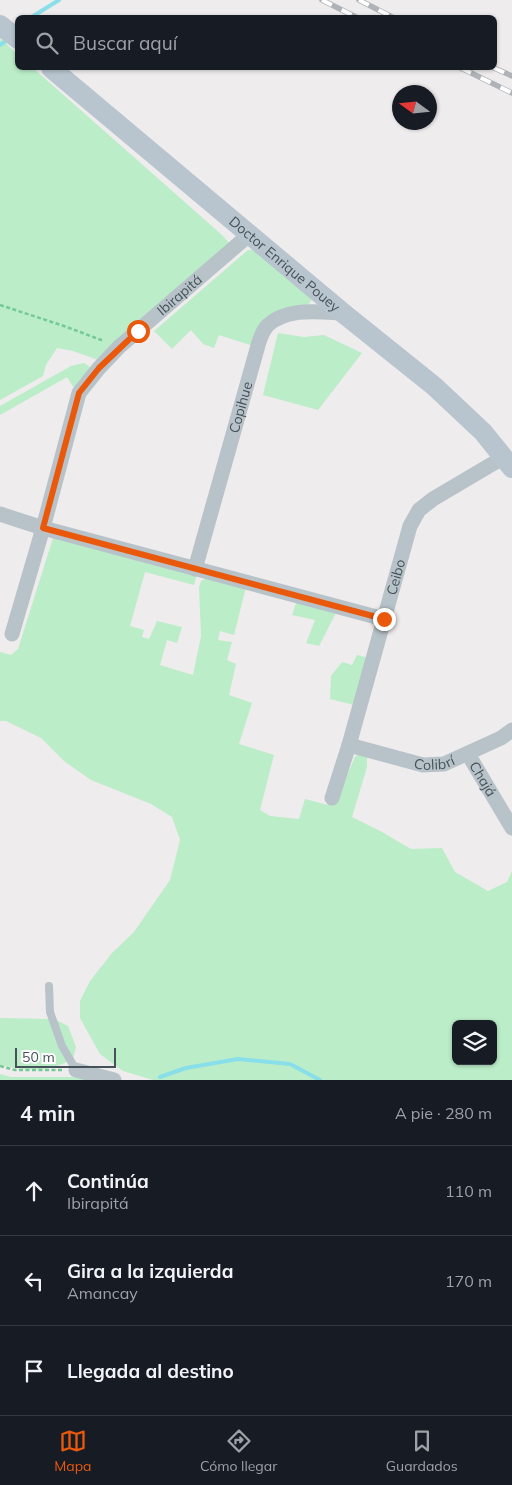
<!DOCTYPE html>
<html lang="es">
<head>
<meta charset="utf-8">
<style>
  :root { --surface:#171b24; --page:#20242c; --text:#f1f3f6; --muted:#9ea1a6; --line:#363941; --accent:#ea580c }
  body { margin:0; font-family:Mulish,sans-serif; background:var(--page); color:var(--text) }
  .controls { position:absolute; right:15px; bottom:15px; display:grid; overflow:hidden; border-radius:8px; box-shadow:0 1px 4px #0004 }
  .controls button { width:45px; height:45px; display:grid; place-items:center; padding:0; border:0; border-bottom:1px solid var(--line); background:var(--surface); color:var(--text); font:25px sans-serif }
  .compass { position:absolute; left:392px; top:85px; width:45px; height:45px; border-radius:50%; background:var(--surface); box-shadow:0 1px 4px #0004; rotate:285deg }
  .scale { position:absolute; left:15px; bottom:12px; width:101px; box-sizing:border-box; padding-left:5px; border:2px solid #455259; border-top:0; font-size:14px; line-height:18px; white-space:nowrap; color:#455259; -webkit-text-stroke:4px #fff; paint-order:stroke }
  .stop { position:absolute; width:15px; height:15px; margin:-11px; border:4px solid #ea580c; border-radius:50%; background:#fff }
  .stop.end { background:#ea580c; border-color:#fff; box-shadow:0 1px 5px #0008 }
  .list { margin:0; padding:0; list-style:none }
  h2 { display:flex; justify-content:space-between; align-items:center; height:65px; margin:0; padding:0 20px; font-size:21px }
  h2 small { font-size:16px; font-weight:400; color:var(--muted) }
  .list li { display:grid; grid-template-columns:32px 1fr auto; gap:15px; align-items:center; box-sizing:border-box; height:90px; padding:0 20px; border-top:1px solid var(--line) }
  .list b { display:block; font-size:19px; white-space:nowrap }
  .list p { margin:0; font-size:16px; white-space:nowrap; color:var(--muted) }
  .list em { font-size:16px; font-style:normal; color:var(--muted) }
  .icon { flex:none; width:28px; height:28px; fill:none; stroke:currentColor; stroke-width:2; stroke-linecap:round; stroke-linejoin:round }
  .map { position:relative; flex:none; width:512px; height:1080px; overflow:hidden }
  .search { position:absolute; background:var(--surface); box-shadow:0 1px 4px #0004; left:15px; right:15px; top:15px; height:55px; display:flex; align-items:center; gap:12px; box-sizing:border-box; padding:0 18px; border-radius:8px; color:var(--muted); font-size:19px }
  .sheet { height:335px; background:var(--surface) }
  nav { display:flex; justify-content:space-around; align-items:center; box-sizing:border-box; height:70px; border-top:1px solid var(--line); background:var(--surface); font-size:14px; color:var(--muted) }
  nav a { display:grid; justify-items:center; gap:2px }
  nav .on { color:var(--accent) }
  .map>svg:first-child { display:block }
  .green { fill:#bbedc8; fill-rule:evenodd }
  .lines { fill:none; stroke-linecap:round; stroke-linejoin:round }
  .stream { stroke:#89dfe9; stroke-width:4 }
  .path { stroke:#74ca96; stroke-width:2.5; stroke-dasharray:4 2.5; stroke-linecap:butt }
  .lane { stroke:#b8c3c9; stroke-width:8 }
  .street { stroke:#b8c3c9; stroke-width:15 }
  .secondary { stroke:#b8c5ce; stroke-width:20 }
  .rail-casing { stroke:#afb3b7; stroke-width:5.5 }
  .rail { stroke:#fff; stroke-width:4; stroke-dasharray:11; stroke-linecap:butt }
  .route { stroke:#ea580c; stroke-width:6 }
  .labels { text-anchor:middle; stroke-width:5; stroke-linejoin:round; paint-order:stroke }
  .street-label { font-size:14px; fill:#455259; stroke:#fff }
</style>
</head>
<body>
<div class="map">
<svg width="512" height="1080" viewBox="0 0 512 1080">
  <rect width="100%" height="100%" fill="#efeced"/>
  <!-- green -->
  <g class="green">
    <polygon points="0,38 17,54 18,68 33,68 222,235 230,244 128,329 98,360 73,351 57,348 46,365 43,376 0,400"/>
    <polygon points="248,250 253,250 312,299 307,307 297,307 253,346 219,335 214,348 203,344 191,330 172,349 154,331"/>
    <polygon points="278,333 304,337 324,335 362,353 318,410 263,395"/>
    <polygon points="84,363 96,371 81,399 67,377 0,415 0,406 71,366"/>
    <path d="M53,538L197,574L194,585L145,572L130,626L144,630L142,637L149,639L157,621L182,627L177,643L167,640L160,665L193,675L201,636L199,587L201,581L209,577L246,587L234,635L220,631L218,640L232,642L227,660L236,664L229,695L252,703L239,744L274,755L260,810L270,816L299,819L305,799L328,805L337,798L355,757L363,750L367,753V767L352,817L382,832L411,849L442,848L455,872L488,891L507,882L512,871V1080H153L123,1071L100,1054L80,1018V1001L90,981L112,953L134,932L170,880L180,840L172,817L151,804L91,780L64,761L41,738L6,721H0V652L11,655L18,649ZM456,1024H493V1061H456Z"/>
    <polygon points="297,600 337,611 319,646 306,643 315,620 292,615"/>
    <polygon points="357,655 377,660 362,707 330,699 331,676 342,662 352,665"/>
    <path d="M0,1018L54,1019L68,1026L76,1047L73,1059C46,1073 29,1071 0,1065Z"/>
    <polygon points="0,1074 11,1077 72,1077 109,1080 0,1080"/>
  </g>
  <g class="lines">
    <!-- stream -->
    <g class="stream">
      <polyline points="30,18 59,0"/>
      <polyline points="0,45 6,41"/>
      <polyline points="160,1077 186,1068 238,1059 290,1064 320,1080"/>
    </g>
    <!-- path -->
    <g class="path">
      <polyline points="0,305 64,326 104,341"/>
      <polyline points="0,1066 15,1070 64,1070"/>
    </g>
    <!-- lane -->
    <polyline class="lane" points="49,986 50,1012 62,1046 76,1070"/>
    <!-- street -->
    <g class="street">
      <polyline points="0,514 43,528 384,619"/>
      <path id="s1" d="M195,569L259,342C261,336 264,329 268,325C288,307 319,312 343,313"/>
      <path id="s2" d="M12,634L43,528L79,393L99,368L119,347L250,234"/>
      <path id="s3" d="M349,745L423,765L444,764L501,738L512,730"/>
      <path id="s4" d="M468,754L512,828"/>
      <path id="s5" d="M332,798L349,745L410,526L419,510L433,499L504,457"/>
      <polyline points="76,1070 114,1080"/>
    </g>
    <!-- secondary -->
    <g class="secondary">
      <polyline points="0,25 18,39"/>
      <path id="s6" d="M51,68L343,313L434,386L483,432L512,468"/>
    </g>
    <!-- rail casing -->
    <g class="rail-casing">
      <g id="rail">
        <polyline points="322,0 358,18"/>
        <polyline points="359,0 394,18"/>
        <polyline points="461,68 512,93"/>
        <polyline points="494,68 512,76"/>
      </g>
    </g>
    <!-- rail -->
    <use href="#rail" class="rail"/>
  </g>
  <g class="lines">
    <!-- route -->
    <polyline class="route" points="138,331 99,368 79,393 43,528 384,619"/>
  </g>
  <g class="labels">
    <!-- street labels -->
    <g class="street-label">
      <text dy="5" stroke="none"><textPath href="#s6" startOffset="305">Doctor Enrique Pouey</textPath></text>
      <text dy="5" stroke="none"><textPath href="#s2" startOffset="391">Ibirapitá</textPath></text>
      <text dy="5" stroke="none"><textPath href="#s1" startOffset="168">Copihue</textPath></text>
      <text dy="5" stroke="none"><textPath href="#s5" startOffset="230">Ceibo</textPath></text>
      <text dy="5" stroke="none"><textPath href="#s3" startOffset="88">Colibrí</textPath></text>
      <text dy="5" stroke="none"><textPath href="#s4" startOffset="29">Chajá</textPath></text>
    </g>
  </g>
</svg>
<div class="controls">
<button><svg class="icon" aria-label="layers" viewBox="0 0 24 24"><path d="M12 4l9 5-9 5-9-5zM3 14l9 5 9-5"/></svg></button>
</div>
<svg class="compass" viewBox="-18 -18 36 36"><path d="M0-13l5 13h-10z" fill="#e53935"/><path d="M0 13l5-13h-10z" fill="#9ea1a6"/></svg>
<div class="scale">50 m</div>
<div class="stop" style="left:138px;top:331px"></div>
<div class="stop end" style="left:384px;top:619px"></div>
<div class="search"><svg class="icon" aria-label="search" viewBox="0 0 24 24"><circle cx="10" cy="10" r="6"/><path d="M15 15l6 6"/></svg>Buscar aquí</div>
</div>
<section class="sheet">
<h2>4 min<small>A pie · 280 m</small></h2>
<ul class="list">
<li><svg class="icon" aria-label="ahead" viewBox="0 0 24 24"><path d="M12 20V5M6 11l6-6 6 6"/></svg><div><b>Continúa</b><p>Ibirapitá</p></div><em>110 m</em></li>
<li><svg class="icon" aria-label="left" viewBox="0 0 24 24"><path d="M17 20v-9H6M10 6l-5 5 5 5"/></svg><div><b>Gira a la izquierda</b><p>Amancay</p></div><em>170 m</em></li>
<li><svg class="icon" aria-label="arrive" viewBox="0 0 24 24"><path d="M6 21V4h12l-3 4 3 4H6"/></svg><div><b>Llegada al destino</b></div></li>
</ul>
</section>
<nav>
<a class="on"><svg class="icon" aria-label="map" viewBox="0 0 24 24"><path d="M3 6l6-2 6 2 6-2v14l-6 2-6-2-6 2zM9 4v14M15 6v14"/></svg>Mapa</a>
<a><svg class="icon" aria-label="directions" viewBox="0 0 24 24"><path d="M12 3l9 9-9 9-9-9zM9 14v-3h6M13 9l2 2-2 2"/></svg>Cómo llegar</a>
<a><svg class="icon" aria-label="saved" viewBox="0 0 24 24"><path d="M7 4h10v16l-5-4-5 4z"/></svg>Guardados</a>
</nav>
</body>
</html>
